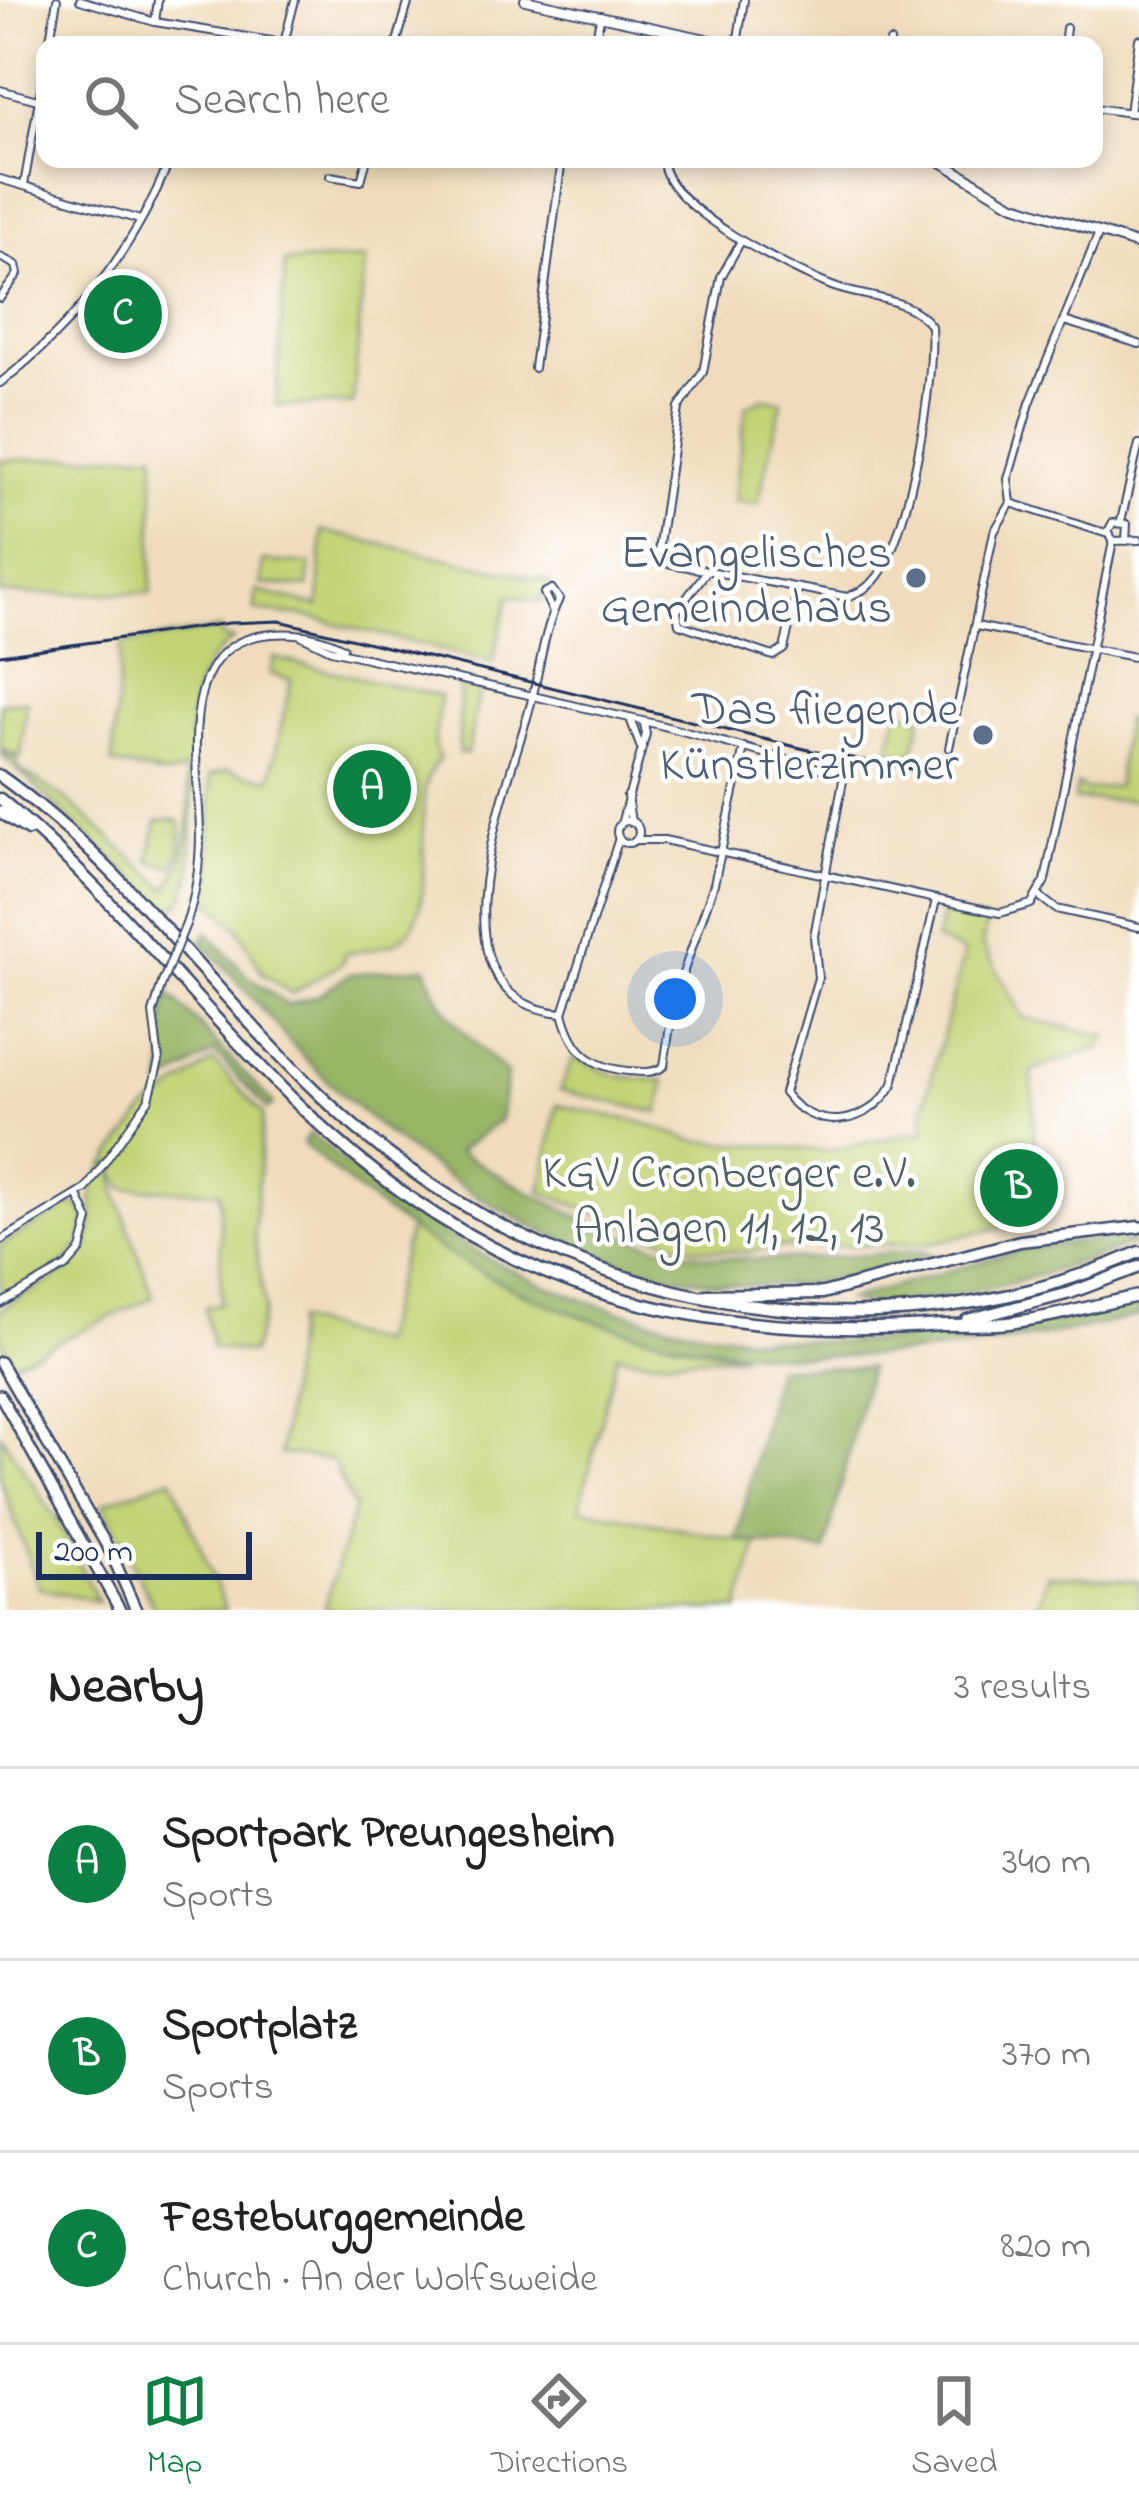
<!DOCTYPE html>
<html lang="en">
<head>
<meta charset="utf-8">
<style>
  :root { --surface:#fff; --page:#f2f2f2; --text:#222; --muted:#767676; --line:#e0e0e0; --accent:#0b8043 }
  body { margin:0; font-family:"Indie Flower",sans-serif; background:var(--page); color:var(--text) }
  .scale { position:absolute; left:36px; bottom:30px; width:216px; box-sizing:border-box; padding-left:12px; border:6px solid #1b2f5e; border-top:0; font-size:33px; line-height:42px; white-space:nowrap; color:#1b2f5e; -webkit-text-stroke:9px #fff; paint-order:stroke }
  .you { position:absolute; left:675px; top:999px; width:42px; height:42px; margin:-30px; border:9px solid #fff; border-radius:50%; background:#1a73e8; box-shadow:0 0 0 18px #1a73e833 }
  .badge { display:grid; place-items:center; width:78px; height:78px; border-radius:50%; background:var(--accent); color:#fff; font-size:39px; font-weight:700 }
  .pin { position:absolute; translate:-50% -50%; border:6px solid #fff; box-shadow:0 3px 12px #0006 }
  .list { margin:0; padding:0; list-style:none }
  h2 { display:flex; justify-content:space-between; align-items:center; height:156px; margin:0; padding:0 48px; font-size:51px }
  h2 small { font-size:39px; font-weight:400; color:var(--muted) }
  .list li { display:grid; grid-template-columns:78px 1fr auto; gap:36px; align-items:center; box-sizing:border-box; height:192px; padding:0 48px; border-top:3px solid var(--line) }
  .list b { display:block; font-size:45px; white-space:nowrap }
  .list p { margin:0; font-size:39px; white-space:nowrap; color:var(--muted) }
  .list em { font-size:39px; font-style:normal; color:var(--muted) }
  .icon { flex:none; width:66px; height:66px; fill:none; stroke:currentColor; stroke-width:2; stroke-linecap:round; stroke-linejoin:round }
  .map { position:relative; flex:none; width:1139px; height:1610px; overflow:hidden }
  .search { position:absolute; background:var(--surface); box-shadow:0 6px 18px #0003; left:36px; right:36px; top:36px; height:132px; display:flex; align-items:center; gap:30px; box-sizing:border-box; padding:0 42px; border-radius:24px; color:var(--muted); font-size:45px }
  .sheet { height:732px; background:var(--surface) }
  nav { display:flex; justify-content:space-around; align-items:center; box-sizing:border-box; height:168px; border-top:3px solid var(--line); background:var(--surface); font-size:33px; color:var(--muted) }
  nav a { display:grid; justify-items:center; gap:6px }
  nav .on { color:var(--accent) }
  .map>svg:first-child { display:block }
  .green { fill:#c2d375; stroke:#6e816a; stroke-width:3 }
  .forest { fill:#99b566; stroke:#5a7262; stroke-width:3 }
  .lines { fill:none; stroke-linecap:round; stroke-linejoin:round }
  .street-casing { stroke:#3b496c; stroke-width:10 }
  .secondary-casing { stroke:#3b496c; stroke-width:12 }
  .primary-casing { stroke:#3b496c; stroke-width:14 }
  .highway-casing { stroke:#3b496c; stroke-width:15 }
  .street { stroke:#fff; stroke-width:6 }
  .secondary { stroke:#fff; stroke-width:8 }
  .primary { stroke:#fff; stroke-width:9 }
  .highway { stroke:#fff; stroke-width:10 }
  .tram { stroke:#1b2f5e; stroke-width:3 }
  .street-bridge-casing { stroke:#3b496c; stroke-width:10; stroke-linecap:butt }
  .street-bridge { stroke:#fff; stroke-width:6 }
  .service-dot { fill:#5c6f8a; stroke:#fff; stroke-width:4.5 }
  .labels { text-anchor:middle; stroke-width:9; stroke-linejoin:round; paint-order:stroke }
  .service-label { font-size:48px; fill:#4e5e75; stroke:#fff; text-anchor:end }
  .park-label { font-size:48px; fill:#4d6065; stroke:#fff }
</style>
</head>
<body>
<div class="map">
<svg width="1139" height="1610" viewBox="0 0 1139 1610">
  <rect width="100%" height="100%" fill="#fff"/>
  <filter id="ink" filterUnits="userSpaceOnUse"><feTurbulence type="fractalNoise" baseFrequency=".00833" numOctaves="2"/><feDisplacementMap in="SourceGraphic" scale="24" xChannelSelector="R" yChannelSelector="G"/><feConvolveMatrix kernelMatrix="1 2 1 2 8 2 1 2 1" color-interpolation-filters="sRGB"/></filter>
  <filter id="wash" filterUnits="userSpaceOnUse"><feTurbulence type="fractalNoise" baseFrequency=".004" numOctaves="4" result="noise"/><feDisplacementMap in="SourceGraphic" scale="48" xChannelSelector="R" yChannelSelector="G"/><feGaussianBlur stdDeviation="2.7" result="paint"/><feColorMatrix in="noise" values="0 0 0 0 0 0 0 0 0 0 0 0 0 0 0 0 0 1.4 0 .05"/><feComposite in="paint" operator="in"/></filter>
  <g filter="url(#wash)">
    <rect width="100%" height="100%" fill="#f0dcbc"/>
    <!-- green -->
    <g class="green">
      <polygon points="365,259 353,404 276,406 285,262"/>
      <polygon points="763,398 782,401 758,504 734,501 746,406"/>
      <polygon points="155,453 151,593 0,594 0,461"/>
      <polygon points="322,531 549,581 550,586 541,593 542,602 509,595 493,662 304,616 255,611 256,591 319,606"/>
      <polygon points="263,561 310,564 308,587 261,584"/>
      <path d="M220,629L222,637L233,640C186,670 191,721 191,770L165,775L112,764L121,644Z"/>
      <path d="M274,658L440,696L434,746L440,759C401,791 449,910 398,941C382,950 360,949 343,955L344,961L292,994L263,974L239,930L210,901V775L227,770L270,779L291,680L270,674Z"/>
      <polygon points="460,685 480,690 467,754 459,753"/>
      <polygon points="27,701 21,757 0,749 0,703"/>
      <polygon points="898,711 922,716 913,755 889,750"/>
      <polygon points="1125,719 1139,720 1139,800 1074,800 1077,784 1086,790 1117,786"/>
      <path d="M0,753L17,759L19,769L68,801L167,889C190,854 193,819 186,777L193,776L191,878L181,902L169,912Z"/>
      <polygon points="175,819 181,824 181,849 173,866 149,861 157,821"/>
      <polygon points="943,912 987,921 982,944 1024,1018 1107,1036 1099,1048 1032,1070 1037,1219 927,1244 778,1247 744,1253 694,1248 652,1235 541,1192 557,1105 640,1122 692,1140 828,1151 924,1131 923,1110 964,953 936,940"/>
      <polygon points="574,1057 616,1076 665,1081 659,1113 560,1090"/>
      <polygon points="213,1061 263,1114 254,1233 265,1309 251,1353 212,1348 205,1307 221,1303 220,1192 123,1188 109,1159 146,1110"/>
      <path d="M106,1163L113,1167L117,1194L153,1297L12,1363L0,1337V1310C30,1288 84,1275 91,1234C98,1196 82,1204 106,1163Z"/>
      <path d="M72,1204L81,1208C101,1259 33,1279 0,1301V1245Z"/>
      <path d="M410,1226C515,1292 620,1337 743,1355L653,1360L617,1355L580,1508L757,1544L739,1610H324L354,1508L332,1460L280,1454L296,1320L379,1344Z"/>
      <polygon points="0,1434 60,1525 98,1601 39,1588 0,1479"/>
      <polygon points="172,1478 226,1610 155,1610 103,1503"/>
      <polygon points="1047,1575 1139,1581 1139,1610 1037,1610"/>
    </g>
    <!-- forest -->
    <g class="forest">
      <path d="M207,932L247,976L288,1005L318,996L350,974L426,967C440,1016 472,1040 507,1074L500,1120L458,1151C538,1200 629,1250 724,1258C789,1263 855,1255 920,1251L936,1257C892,1267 848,1280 802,1284C617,1300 428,1186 304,1057C269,1020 238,977 201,942Z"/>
      <path d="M169,993L273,1104L268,1109L214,1052L162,1086C169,1054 157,1023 169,993Z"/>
      <path d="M310,1133C565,1360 818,1374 1139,1306V1316C820,1390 555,1378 303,1143Z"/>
      <path d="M1139,1235V1241C1085,1264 901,1322 848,1300L1026,1248Z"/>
      <polygon points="776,1367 869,1368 825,1551 737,1540"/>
    </g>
  </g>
  <g filter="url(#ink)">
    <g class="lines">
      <!-- street casing -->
      <g class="street-casing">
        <g id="street">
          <polyline points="80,0 155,22 284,43 295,0"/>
          <polyline points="155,22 158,0"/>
          <polyline points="49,45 57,0"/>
          <polyline points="396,45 409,0"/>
          <polyline points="594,45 601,15"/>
          <polyline points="737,45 744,0"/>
          <polyline points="890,45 890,42"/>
          <polyline points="977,45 977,44"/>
          <polyline points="1064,45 1066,28"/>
          <polyline points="0,90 45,102"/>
          <polyline points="1094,108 1139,114"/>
          <polyline points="1129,113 1139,39"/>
          <path d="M663,159C661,206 790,269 829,285C862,299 909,295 931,326C935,380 910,532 878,576C870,587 860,592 847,597L667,563L658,551L679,408L703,372L721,277L741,241"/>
          <polyline points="330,176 361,181 367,159"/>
          <polyline points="0,179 140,220"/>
          <polyline points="24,185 45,65"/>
          <polyline points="0,257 16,265 18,274 0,298"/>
          <polyline points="1064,321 1139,344"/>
          <polyline points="534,368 562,159"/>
          <path d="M0,383C76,325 135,248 170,159"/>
          <polyline points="1011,503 1108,534"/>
          <polyline points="1121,521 1139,444"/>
          <polyline points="1126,541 1127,524 1113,523 1108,531 1113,541 1139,540"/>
          <polyline points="706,572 677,611 679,624 773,656 784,649 797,591"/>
          <path d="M553,613L544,593L552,589L559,599C542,634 539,677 528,714C505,794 423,1003 563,1013"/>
          <polyline points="976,626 1139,658"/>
          <path d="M302,636L331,650L660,725L844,775L814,936L818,978L784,1093C815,1134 869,1126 893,1084L936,900"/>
          <polyline points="631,721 640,746"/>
          <polyline points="949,748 994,532 1011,503 1008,479 1030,403 1098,235"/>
          <polyline points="627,796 631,822"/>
          <circle cx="628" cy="832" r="11"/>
          <polyline points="621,824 646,734 644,724"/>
          <path d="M619,838L563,1013C572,1050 590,1067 628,1071C642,1072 654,1074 664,1066L674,999L714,884L744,747"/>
          <polyline points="636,840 664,840 1000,913 1031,904 1045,881 1113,541"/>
          <polyline points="1039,896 1056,909 1139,927"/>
          <path d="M186,924C196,895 200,863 200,833C199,765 172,641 272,634C297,632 321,636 343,648"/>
          <polyline points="0,1241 86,1189 149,1099 159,1061 153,1013 162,983"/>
          <polyline points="0,1304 67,1266 81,1250 89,1220 78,1196"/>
        </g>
      </g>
      <!-- secondary casing -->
      <g class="secondary-casing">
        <g id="secondary">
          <polyline points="525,0 734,45"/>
          <polyline points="936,159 1012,204 1139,245"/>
        </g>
      </g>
      <!-- primary casing -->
      <g class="primary-casing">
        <g id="primary">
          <polyline points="0,1362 111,1553 136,1610"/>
          <polyline points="0,1395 120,1610"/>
        </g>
      </g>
      <!-- highway casing -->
      <g class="highway-casing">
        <g id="highway">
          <path d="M0,776C125,864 212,992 322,1097C537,1304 863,1375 1139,1252"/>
          <path d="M0,799C113,892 199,1009 304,1110C490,1290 690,1343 942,1325C967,1324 991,1326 1015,1322C1057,1317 1097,1304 1139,1296"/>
          <polyline points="0,812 28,830"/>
          <polyline points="706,1295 823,1293 1020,1241 1139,1227"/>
          <polyline points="967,1320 1070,1293 1139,1267"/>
        </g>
      </g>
      <!-- street -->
      <use href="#street" class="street"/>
      <!-- secondary -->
      <use href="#secondary" class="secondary"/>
      <!-- primary -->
      <use href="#primary" class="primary"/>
      <!-- highway -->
      <use href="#highway" class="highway"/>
      <!-- tram -->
      <polyline class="tram" points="0,655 229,623 280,621 813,751 927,772"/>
      <!-- street-bridge casing -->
      <g class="street-bridge-casing">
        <polyline id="street-bridge" points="162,983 186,924"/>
      </g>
      <!-- street-bridge -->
      <use href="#street-bridge" class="street-bridge"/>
    </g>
  </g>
  <!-- markers -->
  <g class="service-dot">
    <circle cx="916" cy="578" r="12"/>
    <circle cx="983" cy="735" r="12"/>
  </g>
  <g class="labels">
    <!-- service labels -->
    <g class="service-label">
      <text x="892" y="567">Evangelisches<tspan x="892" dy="55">Gemeindehaus</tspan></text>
      <text x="959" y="724">Das fliegende<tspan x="959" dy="55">Künstlerzimmer</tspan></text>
    </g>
    <!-- park labels -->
    <g class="park-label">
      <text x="729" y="1187">KGV Cronberger e.V.<tspan x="729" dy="55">Anlagen 11, 12, 13</tspan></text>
    </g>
  </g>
</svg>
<div class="scale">200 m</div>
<div class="you"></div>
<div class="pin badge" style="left:372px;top:789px">A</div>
<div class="pin badge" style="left:1019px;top:1188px">B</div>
<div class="pin badge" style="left:123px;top:314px">C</div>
<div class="search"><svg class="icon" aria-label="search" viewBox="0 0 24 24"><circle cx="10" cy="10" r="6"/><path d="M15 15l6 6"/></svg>Search here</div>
</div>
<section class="sheet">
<h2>Nearby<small>3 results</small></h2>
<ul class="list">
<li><span class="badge">A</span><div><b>Sportpark Preungesheim</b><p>Sports</p></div><em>340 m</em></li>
<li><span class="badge">B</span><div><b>Sportplatz</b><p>Sports</p></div><em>370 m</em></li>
<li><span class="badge">C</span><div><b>Festeburggemeinde</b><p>Church · An der Wolfsweide</p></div><em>820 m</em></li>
</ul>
</section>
<nav>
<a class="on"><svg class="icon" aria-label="map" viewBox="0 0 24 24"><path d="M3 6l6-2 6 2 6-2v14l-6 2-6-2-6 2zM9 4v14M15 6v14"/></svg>Map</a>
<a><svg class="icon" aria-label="directions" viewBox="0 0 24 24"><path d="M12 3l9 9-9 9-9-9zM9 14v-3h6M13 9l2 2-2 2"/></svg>Directions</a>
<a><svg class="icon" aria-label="saved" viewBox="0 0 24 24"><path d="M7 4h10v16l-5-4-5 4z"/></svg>Saved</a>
</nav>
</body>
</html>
